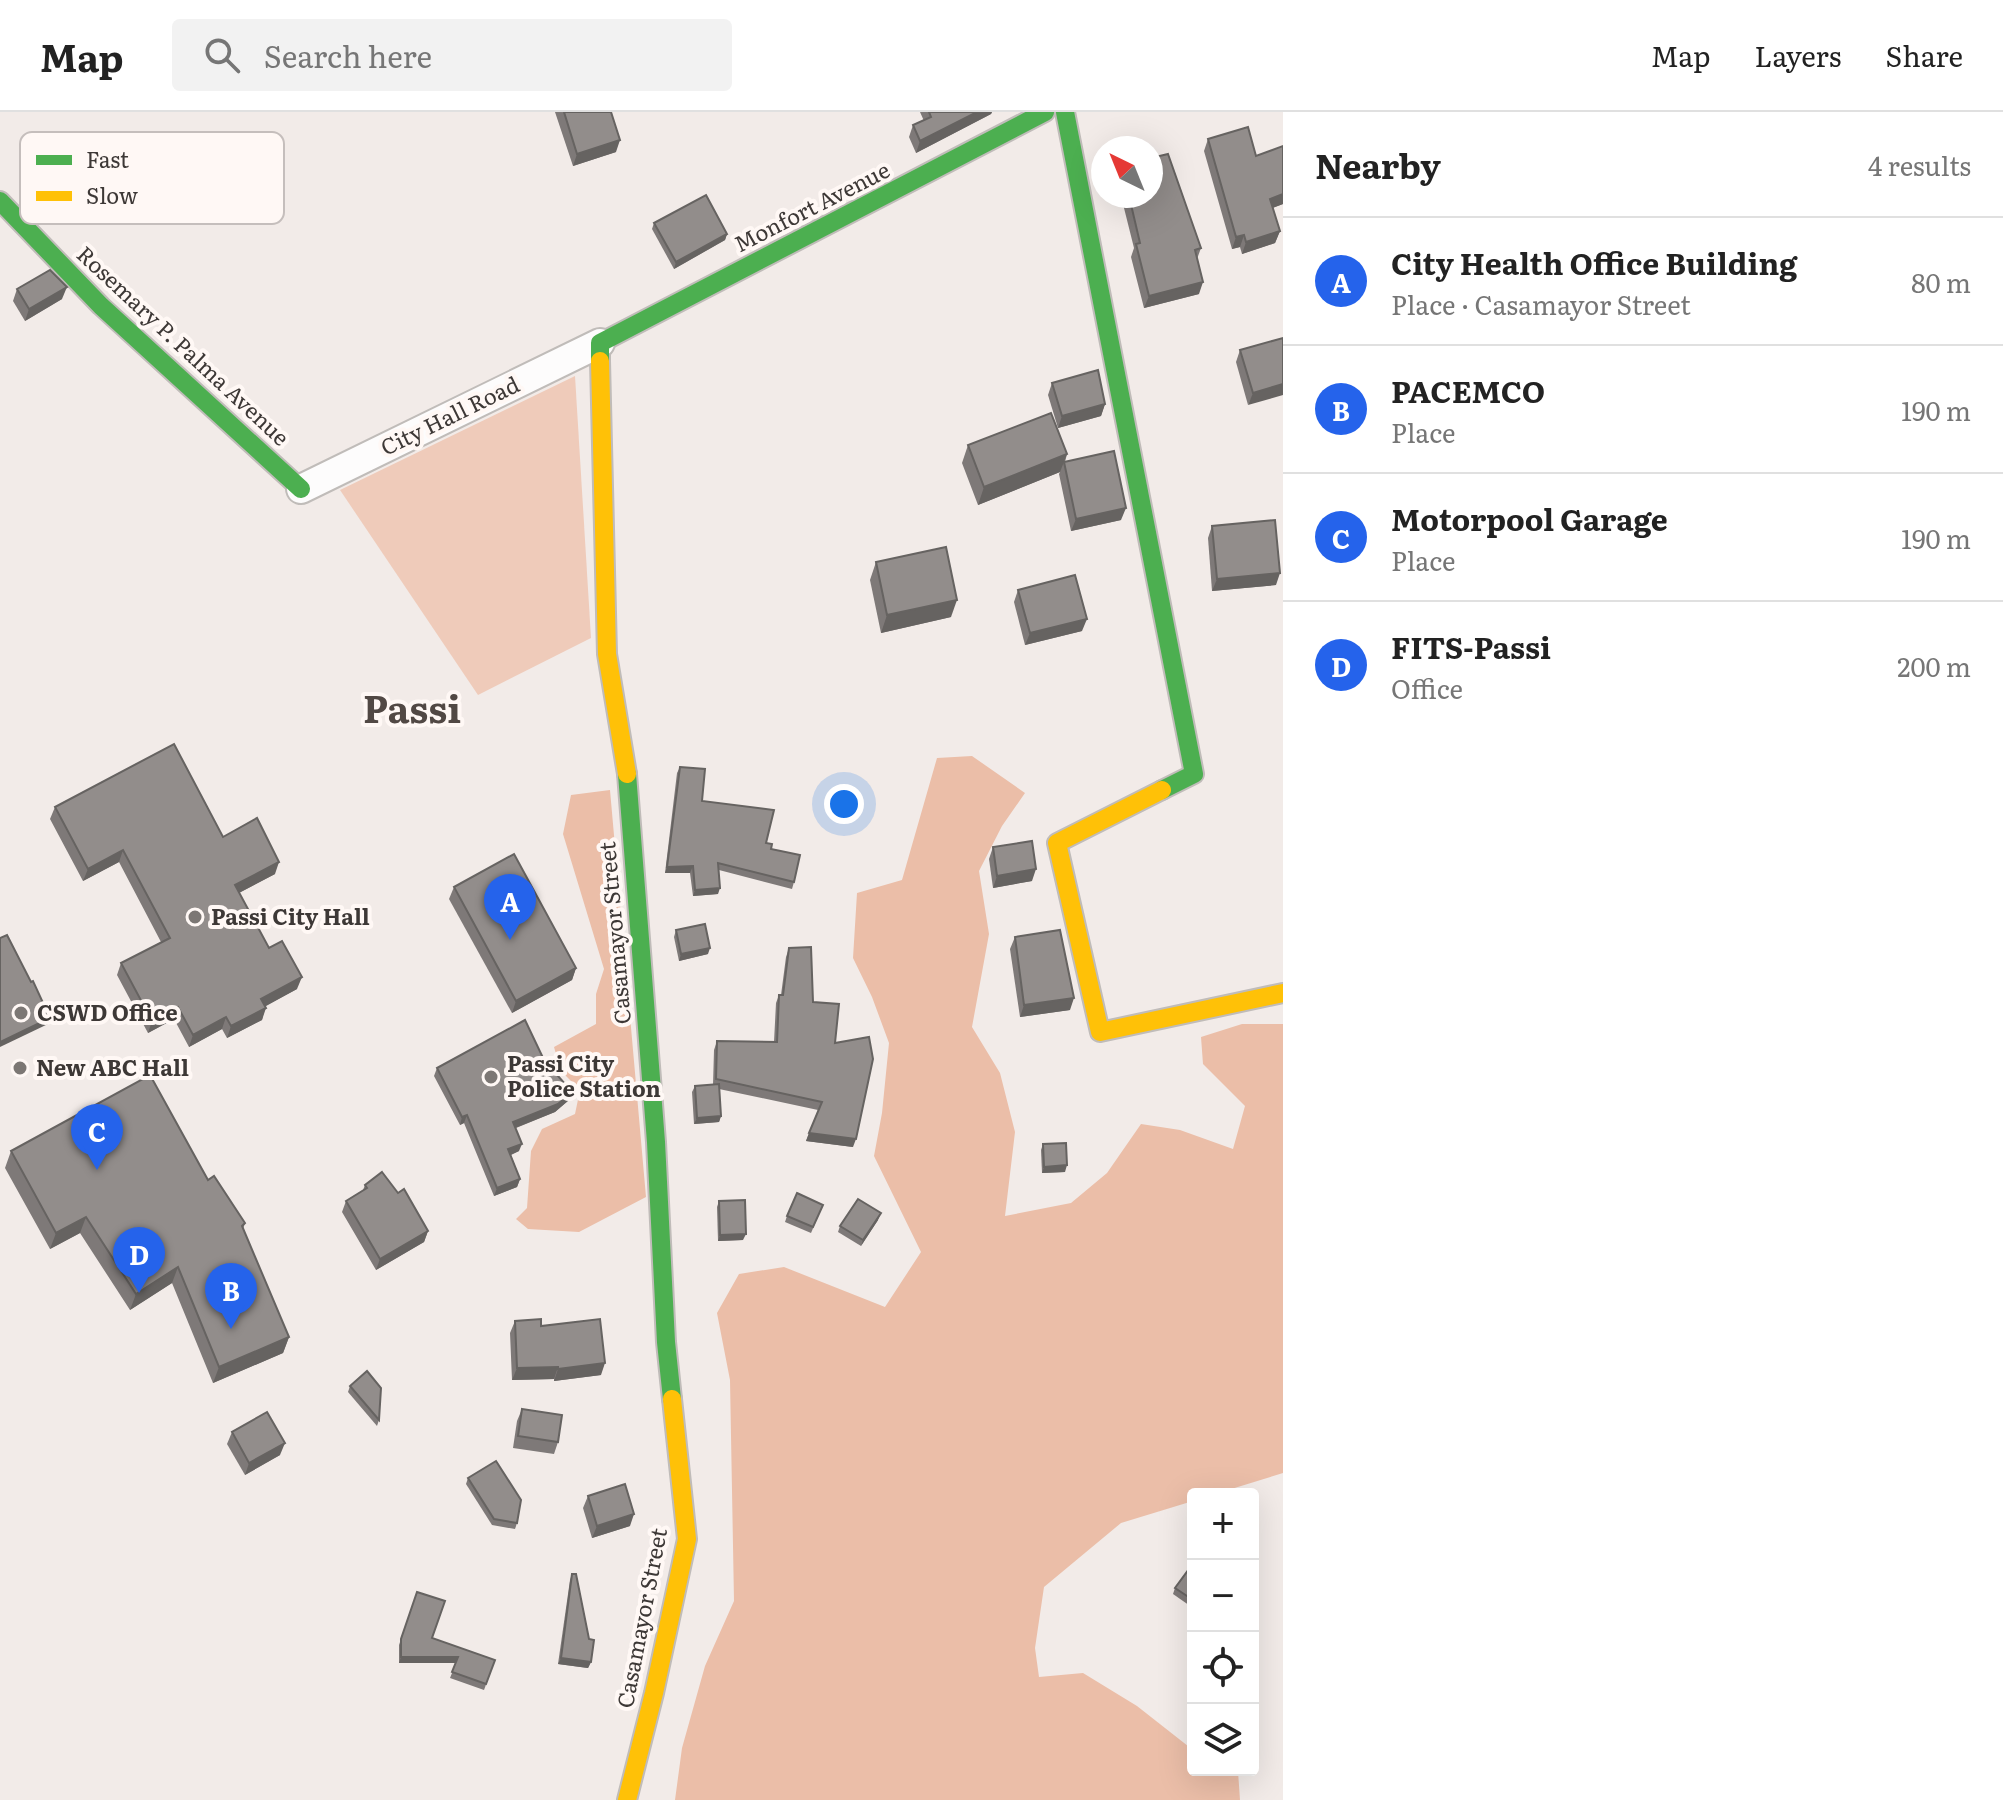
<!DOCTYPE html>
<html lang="en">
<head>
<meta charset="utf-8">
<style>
  :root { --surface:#fff; --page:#f2f2f2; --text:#222; --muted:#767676; --line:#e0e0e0; --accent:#2563eb }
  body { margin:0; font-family:Literata,serif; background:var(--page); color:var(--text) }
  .controls { position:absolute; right:24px; bottom:24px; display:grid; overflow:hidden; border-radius:8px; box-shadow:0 8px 32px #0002 }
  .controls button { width:72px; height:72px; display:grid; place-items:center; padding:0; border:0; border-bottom:2px solid var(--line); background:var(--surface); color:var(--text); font:40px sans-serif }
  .compass { position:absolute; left:1091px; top:24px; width:72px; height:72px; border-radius:50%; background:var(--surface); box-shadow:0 8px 32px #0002; rotate:317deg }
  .you { position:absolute; left:844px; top:692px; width:28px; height:28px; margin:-20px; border:6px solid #fff; border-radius:50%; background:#1a73e8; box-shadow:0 0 0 12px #1a73e833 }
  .badge { display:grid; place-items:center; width:52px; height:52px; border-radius:50%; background:var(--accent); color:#fff; font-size:26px; font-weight:700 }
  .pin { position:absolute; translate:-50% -66px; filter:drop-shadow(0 2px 4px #0008) }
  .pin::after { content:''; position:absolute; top:42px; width:28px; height:24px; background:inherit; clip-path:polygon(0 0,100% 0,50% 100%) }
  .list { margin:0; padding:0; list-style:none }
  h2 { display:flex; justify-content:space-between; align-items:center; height:104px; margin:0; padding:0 32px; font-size:34px }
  h2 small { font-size:26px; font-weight:400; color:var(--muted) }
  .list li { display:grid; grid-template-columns:52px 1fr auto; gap:24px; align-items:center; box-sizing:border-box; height:128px; padding:0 32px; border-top:2px solid var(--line) }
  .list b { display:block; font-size:30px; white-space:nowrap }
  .list p { margin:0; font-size:26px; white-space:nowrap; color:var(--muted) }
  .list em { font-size:26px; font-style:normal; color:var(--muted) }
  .icon { flex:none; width:44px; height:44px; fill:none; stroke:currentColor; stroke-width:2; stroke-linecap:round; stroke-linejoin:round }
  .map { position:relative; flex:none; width:1283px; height:1688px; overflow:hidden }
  header { display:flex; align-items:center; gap:48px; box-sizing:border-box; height:112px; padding:0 40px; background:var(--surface); border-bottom:2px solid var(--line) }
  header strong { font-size:38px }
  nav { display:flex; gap:44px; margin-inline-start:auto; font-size:28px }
  .search { width:560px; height:72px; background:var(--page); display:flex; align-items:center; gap:20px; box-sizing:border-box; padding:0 28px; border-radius:8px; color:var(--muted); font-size:30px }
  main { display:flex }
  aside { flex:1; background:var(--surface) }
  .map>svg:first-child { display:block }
  .green { fill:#efcbba }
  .forest { fill:#ebbea8 }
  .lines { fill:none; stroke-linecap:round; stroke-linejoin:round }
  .street-casing { stroke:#c0bcb9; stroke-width:32 }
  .fast-casing { stroke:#c0bcb9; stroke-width:22 }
  .slow-casing { stroke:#c0bcb9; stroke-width:22 }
  .street { stroke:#fdfcfc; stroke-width:28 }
  .fast { stroke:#4caf50; stroke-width:18 }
  .slow { stroke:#ffc107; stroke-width:18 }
  .wall { fill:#7e7978 }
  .shaded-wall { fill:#666361 }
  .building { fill:#928d8b; stroke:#666361; stroke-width:2 }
  .poi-dot { fill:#7c7774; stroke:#fff8f5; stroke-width:3 }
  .labels { text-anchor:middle; stroke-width:8; stroke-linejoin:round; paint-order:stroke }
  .street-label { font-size:22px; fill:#3d3836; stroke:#fff8f5 }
  .poi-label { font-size:22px; font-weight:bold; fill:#3d3836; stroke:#fff8f5; text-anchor:start }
  .town-label { font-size:38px; font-weight:bold; fill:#514844; stroke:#fff8f5 }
  .key { fill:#fff8f5; stroke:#c5bebc; stroke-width:2 }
  .key-label { font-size:22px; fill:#3d3836 }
</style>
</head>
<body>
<header>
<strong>Map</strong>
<div class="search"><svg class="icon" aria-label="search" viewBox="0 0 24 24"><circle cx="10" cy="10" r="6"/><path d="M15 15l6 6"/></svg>Search here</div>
<nav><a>Map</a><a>Layers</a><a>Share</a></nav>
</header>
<main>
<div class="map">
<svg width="1283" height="1688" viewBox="0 0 1283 1688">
  <rect width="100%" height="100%" fill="#f2ebe8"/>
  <!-- green -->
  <polygon class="green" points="575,264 591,526 478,583 340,378"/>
  <!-- forest -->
  <g class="forest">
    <polygon points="972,644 1025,681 1002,714 979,759 989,822 972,915 1000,961 1015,1020 1005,1104 1071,1091 1107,1061 1141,1012 1180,1018 1233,1037 1245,994 1203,952 1201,925 1242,912 1283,912 1283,1361 1215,1382 1193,1382 1193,1389 1121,1411 1044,1475 1035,1536 1039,1565 1083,1561 1137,1594 1193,1638 1193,1658 1238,1659 1240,1688 675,1688 682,1636 705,1554 734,1489 730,1268 717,1201 739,1162 784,1155 885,1195 921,1140 874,1044 882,1001 889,931 872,885 853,846 857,781 902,768 937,646"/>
    <polygon points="610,678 646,1085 579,1120 528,1117 516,1107 527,1096 531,1039 542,1017 575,1002 580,978 561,959 554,935 596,912 596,882 604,857 563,722 571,683"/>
  </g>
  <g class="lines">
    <!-- street casing -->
    <g class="street-casing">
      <polyline id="street" points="301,377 600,231"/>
    </g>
    <!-- fast casing -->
    <g class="fast-casing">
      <g id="fast">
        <polyline points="1065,0 1194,662 1162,678"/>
        <polyline points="0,89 101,194 301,377"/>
        <polyline points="600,249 600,231 1045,0"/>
        <polyline points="627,662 656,1030 666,1230 672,1287"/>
      </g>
    </g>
    <!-- slow casing -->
    <g class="slow-casing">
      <g id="slow">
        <polyline points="600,249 607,542 627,662"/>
        <polyline points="1162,678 1057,731 1100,920 1283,881"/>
        <polyline points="627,1688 654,1581 687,1427 672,1287"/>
      </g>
    </g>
    <!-- street -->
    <use href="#street" class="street"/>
    <!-- fast -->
    <use href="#fast" class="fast"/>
    <!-- slow -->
    <use href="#slow" class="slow"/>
  </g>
  <!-- wall -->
  <g class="wall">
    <polygon points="555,0 611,0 616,40 573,54"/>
    <polygon points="920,0 992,0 991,2 916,41 909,25 913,13 924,9"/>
    <polygon points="1208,27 1256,44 1283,34 1283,92 1272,96 1280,119 1275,131 1242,142 1240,135 1232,137 1204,39"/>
    <polygon points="1121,84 1151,84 1201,136 1197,147 1199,182 1144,196 1131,145 1134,136"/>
    <polygon points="654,111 727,122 725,128 674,157 652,117"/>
    <polygon points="17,177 62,187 25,209 13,189"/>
    <polygon points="1283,226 1248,293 1236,250 1240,238"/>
    <polygon points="1052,271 1105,292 1101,304 1058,316 1048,283"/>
    <polygon points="968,333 1067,342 1065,350 1121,408 1071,419 1059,362 1060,360 978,393 962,351"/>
    <polygon points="1212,414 1276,473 1212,479 1208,426"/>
    <polygon points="876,450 951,505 881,521 870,468"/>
    <polygon points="1018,478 1082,519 1025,533 1014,490"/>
    <polygon points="680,655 702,689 766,731 794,770 792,777 719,758 718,782 693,784 690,761 665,761 677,661"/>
    <polygon points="55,695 223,725 275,762 239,781 269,836 297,877 265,894 262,908 227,926 222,917 189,935 174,907 148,921 117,863 121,851 161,830 119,750 83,769 50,707"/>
    <polygon points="993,735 1032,769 993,776 989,747"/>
    <polygon points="454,775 576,856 572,868 512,901 449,787"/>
    <polygon points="676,818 708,842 679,849 674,825"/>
    <polygon points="1015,825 1070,898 1020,905 1010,837"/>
    <polygon points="789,836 813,890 835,931 853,1035 806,1029 818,998 719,977 721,1004 719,1010 694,1012 692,980 695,974 713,973 714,938 717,929 774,930 776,891 779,883 781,883 786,845"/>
    <polygon points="544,948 572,980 569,988 555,1000 516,1016 519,1039 511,1043 520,1067 517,1075 494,1084 464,1011 460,1013 434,964 437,956"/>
    <polygon points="1043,1032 1065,1060 1042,1061 1041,1038"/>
    <polygon points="11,1039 208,1068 245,1111 243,1117 289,1225 283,1241 213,1271 172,1171 130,1198 80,1121 50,1137 5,1056"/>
    <polygon points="365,1073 398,1081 428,1119 424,1130 376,1158 342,1100 346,1089 363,1078"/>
    <polygon points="719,1089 743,1128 718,1129 717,1095"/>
    <polygon points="823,1093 811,1121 785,1110 787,1104"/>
    <polygon points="878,1108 861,1134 838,1120 840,1114"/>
    <polygon points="515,1209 541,1214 601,1263 554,1269 554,1267 512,1268 510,1221"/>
    <polygon points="350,1274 379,1308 377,1314 348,1280"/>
    <polygon points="522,1297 558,1330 554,1342 513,1336 517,1309"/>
    <polygon points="232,1320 280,1343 245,1363 227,1332"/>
    <polygon points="468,1366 517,1411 515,1417 492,1413 466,1372"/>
    <polygon points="588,1384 630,1414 592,1426 583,1396"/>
    <polygon points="1193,1460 1193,1496 1173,1482 1175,1476"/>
    <polygon points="572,1462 589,1527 591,1550 588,1556 558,1552 570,1468"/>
    <polygon points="417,1480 432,1526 495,1548 484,1578 450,1566 456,1551 399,1551 399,1533"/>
  </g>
  <!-- shaded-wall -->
  <g class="shaded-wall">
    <polygon points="977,0 992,0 991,2 916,41 920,29"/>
    <polygon points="620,28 616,40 573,54 577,42"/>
    <polygon points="1283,82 1283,92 1265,99 1270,87"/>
    <polygon points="1280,119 1275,131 1242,142 1246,130"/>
    <polygon points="727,122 725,128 674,157 676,150"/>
    <polygon points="1244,123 1240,135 1232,137 1236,125"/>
    <polygon points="1203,170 1199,182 1144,196 1149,184"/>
    <polygon points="67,175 62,187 25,209 29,197"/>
    <polygon points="1283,272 1283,283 1248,293 1253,281"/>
    <polygon points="1105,292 1101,304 1058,316 1062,304"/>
    <polygon points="1067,342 1060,360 978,393 984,375"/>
    <polygon points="1126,396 1121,408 1071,419 1076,407"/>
    <polygon points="1280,461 1276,473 1212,479 1217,467"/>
    <polygon points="957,488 951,505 881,521 887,503"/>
    <polygon points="1087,507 1082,519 1025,533 1030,521"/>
    <polygon points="123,738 119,750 83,769 88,757"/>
    <polygon points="279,750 275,762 231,785 235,773"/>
    <polygon points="693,754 690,761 665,761 667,755"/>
    <polygon points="1036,757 1032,769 993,776 997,764"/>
    <polygon points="720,776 718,782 693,784 695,778"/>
    <polygon points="710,836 708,842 679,849 681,842"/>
    <polygon points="576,856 572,868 512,901 516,889"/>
    <polygon points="302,865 297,877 257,899 261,887"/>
    <polygon points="1074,886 1070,898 1020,905 1024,893"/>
    <polygon points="178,895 174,907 148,921 152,909"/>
    <polygon points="266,896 262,908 227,926 231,914"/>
    <polygon points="226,905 222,917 189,935 193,923"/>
    <polygon points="50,906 48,912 0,935 0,930"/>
    <polygon points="572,980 569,988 555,1000 510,1018 513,1010"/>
    <polygon points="467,1003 464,1011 460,1013 462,1005"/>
    <polygon points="721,1004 719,1010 694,1012 697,1006"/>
    <polygon points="809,1021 856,1027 853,1035 806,1029"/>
    <polygon points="522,1032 519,1039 506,1045 508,1037"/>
    <polygon points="1067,1053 1065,1060 1042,1061 1044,1055"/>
    <polygon points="520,1067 517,1075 494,1084 497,1076"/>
    <polygon points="881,1101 878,1108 861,1134 863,1128"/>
    <polygon points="86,1105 80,1121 50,1137 56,1121"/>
    <polygon points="428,1119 424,1130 376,1158 380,1147"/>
    <polygon points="746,1122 743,1128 718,1129 720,1123"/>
    <polygon points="178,1155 172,1171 130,1198 136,1182"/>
    <polygon points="289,1225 283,1241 213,1271 219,1255"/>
    <polygon points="605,1251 601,1263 554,1269 558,1257"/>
    <polygon points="558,1255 554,1267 512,1268 517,1256"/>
    <polygon points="285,1331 280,1343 245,1363 249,1351"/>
    <polygon points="634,1402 630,1414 592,1426 597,1414"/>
    <polygon points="401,1545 458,1545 456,1551 399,1551"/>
    <polygon points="561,1546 591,1550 588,1556 558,1552"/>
  </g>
  <!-- building -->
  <g class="building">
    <polygon points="564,0 611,0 620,28 577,42"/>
    <polygon points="929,0 977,0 920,29 913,13 931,5"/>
    <polygon points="1248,15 1256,44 1283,34 1283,82 1270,87 1280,119 1246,130 1244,123 1236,125 1208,27"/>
    <polygon points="1168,42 1201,136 1195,138 1203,170 1149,184 1136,132 1140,131 1129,84 1151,84 1151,46"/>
    <polygon points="706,83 727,122 676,150 654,111"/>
    <polygon points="50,158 67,175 29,197 17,177"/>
    <polygon points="1283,226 1283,272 1253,281 1240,238"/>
    <polygon points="1098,258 1105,292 1062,304 1052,271"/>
    <polygon points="1051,301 1067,342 984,375 968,333"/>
    <polygon points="1114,339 1126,396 1076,407 1064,350"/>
    <polygon points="1275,408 1280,461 1217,467 1212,414"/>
    <polygon points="946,435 957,488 887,503 876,450"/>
    <polygon points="1075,463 1087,507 1030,521 1018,478"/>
    <polygon points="174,632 223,725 257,706 279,750 235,773 269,836 282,829 302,865 261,887 266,896 231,914 226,905 193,923 178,895 152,909 121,851 170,826 123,738 88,757 55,695"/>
    <polygon points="680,655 705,657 702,689 774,698 766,731 772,732 771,737 800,743 794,770 718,751 720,776 695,778 693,754 667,755"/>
    <polygon points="1032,729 1036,757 997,764 993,735"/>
    <polygon points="514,742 576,856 516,889 454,775"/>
    <polygon points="705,812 710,836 681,842 676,818"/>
    <polygon points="1060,818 1074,886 1024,893 1015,825"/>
    <polygon points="7,823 31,870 33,869 50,906 0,930 0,826"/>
    <polygon points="811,835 813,890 839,892 835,931 869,925 873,947 856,1027 809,1021 822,990 716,967 717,929 777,930 779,883 783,883 789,836"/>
    <polygon points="525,908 544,948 572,980 558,992 513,1010 522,1032 508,1037 520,1067 497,1076 467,1003 462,1005 437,956"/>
    <polygon points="150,963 208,1068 214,1064 245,1111 242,1114 289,1225 219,1255 178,1155 136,1182 86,1105 56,1121 11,1039"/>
    <polygon points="719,972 721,1004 697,1006 695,974"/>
    <polygon points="1066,1031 1067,1053 1044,1055 1043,1032"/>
    <polygon points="382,1060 398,1081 404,1077 428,1119 380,1147 346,1089 367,1076 365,1073"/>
    <polygon points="797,1081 823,1093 813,1115 787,1104"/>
    <polygon points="858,1087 881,1101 863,1128 840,1114"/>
    <polygon points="745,1088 746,1122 720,1123 719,1089"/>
    <polygon points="541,1207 541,1214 600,1207 605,1251 558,1257 558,1255 517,1256 515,1209"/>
    <polygon points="367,1259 381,1276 379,1308 350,1274"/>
    <polygon points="522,1297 562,1303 558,1330 518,1324"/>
    <polygon points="267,1300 285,1331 249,1351 232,1320"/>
    <polygon points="496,1349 521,1388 517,1411 494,1407 468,1366"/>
    <polygon points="625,1372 634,1402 597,1414 588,1384"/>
    <polygon points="1189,1457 1193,1460 1193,1488 1175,1476"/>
    <polygon points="572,1462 576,1462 589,1527 594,1528 591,1550 561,1546"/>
    <polygon points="417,1480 445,1489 432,1526 495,1548 486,1572 452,1560 458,1545 401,1545 401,1527"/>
  </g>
  <!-- markers -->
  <g class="poi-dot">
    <circle cx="195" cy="805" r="8"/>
    <circle cx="21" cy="901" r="8"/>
    <circle cx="20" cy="956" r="8"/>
    <circle cx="491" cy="965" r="8"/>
  </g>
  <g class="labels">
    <!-- street labels -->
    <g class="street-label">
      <text transform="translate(812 95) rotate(-27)" y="8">Monfort Avenue</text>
      <text transform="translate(183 234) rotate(43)" y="8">Rosemary P. Palma Avenue</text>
      <text transform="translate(450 304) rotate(-26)" y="8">City Hall Road</text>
      <text transform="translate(615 821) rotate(-95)" y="8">Casamayor Street</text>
      <text transform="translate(642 1506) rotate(-79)" y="8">Casamayor Street</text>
    </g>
    <!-- poi labels -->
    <g class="poi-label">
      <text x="211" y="813">Passi City Hall</text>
      <text x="37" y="909">CSWD Office</text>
      <text x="507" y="960">Passi City<tspan x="507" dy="25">Police Station</tspan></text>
      <text x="36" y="964">New ABC Hall</text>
    </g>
    <!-- town labels -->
    <g class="town-label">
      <text x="412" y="611">Passi</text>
    </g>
  </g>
  <!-- legend -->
  <rect x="20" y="20" width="264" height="92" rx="12" class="key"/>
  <rect x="36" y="43" width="36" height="10" fill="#4caf50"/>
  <rect x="36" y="79" width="36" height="10" fill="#ffc107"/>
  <g class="key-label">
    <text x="86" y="56">Fast</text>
    <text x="86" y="92">Slow</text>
  </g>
</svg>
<div class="controls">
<button>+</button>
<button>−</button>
<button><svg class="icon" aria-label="locate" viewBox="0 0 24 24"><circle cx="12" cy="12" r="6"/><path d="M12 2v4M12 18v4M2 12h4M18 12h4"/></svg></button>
<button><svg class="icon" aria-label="layers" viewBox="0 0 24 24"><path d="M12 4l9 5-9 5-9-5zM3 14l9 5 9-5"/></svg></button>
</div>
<svg class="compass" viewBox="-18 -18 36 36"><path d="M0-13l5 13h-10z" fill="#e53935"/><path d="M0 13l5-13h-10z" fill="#767676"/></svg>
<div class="you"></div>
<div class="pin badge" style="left:510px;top:828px">A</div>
<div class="pin badge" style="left:231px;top:1217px">B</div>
<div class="pin badge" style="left:97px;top:1058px">C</div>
<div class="pin badge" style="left:139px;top:1181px">D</div>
</div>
<aside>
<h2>Nearby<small>4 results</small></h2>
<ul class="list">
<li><span class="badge">A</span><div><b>City Health Office Building</b><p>Place · Casamayor Street</p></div><em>80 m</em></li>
<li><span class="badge">B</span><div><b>PACEMCO</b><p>Place</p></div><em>190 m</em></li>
<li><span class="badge">C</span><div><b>Motorpool Garage</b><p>Place</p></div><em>190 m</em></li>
<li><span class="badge">D</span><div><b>FITS-Passi</b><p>Office</p></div><em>200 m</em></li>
</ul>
</aside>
</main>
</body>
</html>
